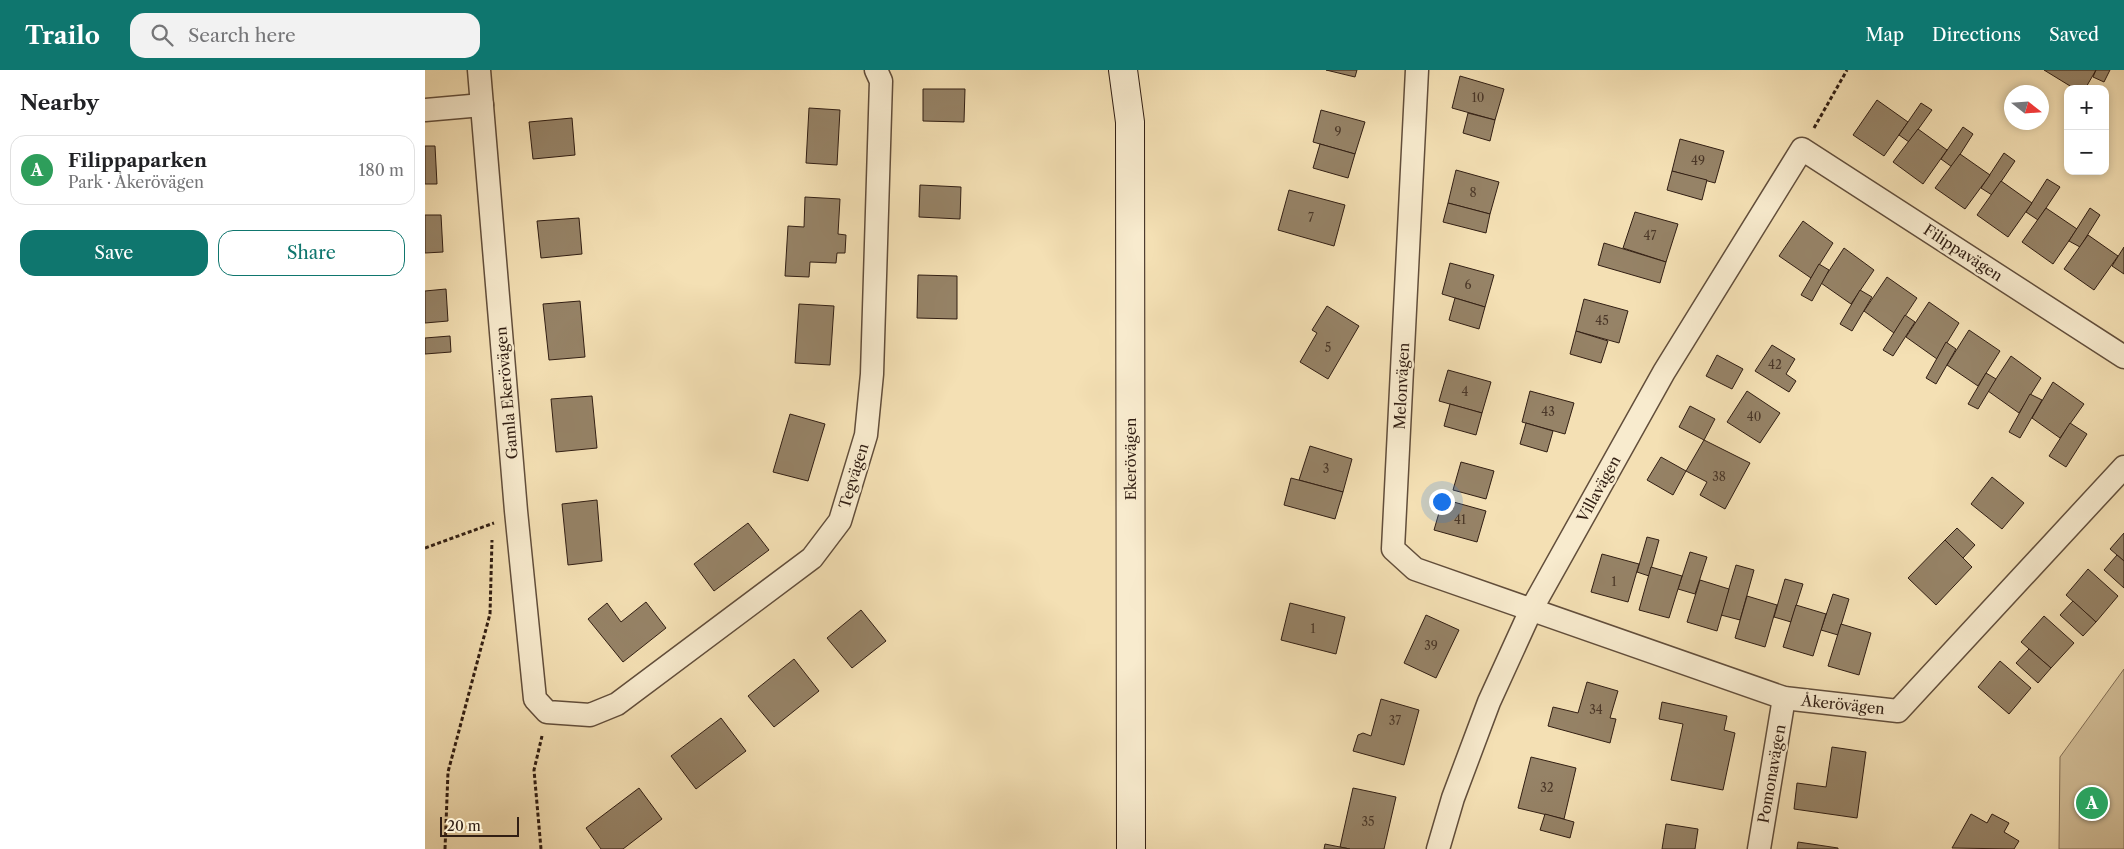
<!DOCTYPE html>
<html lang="en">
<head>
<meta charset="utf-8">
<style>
  :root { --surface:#fff; --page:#f2f2f2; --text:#202124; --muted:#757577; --line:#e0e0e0; --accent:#0f766e }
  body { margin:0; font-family:"Libre Caslon Text",serif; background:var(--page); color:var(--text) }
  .controls { position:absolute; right:15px; top:15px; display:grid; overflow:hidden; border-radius:10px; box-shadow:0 2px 8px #0003 }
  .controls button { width:45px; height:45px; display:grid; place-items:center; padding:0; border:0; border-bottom:1px solid var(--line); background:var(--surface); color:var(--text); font:25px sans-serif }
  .compass { position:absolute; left:1579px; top:15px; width:45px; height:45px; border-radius:50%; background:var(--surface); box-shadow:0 2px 8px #0003; rotate:107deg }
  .scale { position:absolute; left:15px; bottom:12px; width:79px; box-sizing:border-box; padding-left:5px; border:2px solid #311e13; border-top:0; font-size:14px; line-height:18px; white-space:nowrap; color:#311e13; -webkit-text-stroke:4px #f8ebce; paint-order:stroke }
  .you { position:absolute; left:1016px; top:431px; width:18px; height:18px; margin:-12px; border:4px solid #fff; border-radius:50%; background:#1a73e8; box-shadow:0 0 0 8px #1a73e833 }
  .badge { display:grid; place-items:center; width:32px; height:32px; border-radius:50%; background:var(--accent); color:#fff; font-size:16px; font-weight:700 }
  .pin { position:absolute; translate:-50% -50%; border:2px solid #fff; box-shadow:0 1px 5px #0006 }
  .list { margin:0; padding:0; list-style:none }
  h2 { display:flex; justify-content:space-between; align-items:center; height:65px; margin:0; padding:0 20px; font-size:21px }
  h2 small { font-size:16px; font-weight:400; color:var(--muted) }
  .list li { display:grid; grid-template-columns:32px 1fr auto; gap:15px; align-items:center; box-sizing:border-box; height:70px; margin:0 10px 10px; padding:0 10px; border:1px solid var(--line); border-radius:15px }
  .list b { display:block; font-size:19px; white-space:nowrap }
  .list p { margin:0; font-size:16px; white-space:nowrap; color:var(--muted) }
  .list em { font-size:16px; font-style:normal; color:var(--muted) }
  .actions { display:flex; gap:10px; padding:15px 20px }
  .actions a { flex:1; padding:11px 0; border:1px solid var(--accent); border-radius:15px; text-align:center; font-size:18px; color:var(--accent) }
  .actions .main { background:var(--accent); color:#fff }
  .icon { flex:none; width:28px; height:28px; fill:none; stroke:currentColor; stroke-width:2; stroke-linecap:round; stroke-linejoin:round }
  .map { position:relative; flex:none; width:1699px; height:779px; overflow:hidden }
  header { display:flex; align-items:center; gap:30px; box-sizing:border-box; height:70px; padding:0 25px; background:var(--accent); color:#fff }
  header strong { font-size:24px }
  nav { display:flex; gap:28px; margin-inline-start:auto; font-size:18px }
  .search { width:350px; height:45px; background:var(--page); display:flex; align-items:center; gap:12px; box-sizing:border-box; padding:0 18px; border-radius:15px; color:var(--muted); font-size:19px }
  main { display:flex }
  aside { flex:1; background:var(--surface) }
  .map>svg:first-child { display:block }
  .green { fill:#d3bf99; stroke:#826e56 }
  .building { fill:#968367; stroke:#311e13 }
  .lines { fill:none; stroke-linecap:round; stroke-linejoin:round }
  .street-casing { stroke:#624e3b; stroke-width:25 }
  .secondary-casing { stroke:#311e13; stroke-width:30 }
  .path { stroke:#311e13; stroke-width:3; stroke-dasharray:4 2.5; stroke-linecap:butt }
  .street { stroke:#f8ebce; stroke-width:22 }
  .secondary { stroke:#f8ebce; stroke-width:28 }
  .labels { text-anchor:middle; stroke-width:4.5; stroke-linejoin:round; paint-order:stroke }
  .number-label { font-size:12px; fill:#4a3728 }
  .street-label { font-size:15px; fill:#311e13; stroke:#f8ebce }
</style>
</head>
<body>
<header>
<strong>Trailo</strong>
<div class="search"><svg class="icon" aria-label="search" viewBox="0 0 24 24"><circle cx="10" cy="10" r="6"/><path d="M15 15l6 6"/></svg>Search here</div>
<nav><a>Map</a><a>Directions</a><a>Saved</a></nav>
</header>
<main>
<aside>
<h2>Nearby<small></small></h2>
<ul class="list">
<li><span class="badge" style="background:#2e9e5b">A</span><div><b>Filippaparken</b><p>Park · Åkerövägen</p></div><em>180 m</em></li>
</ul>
<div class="actions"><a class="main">Save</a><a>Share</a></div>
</aside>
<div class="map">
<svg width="1699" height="779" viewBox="0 0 1699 779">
  <rect width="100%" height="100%" fill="#f4e0b4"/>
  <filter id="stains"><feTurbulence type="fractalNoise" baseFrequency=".004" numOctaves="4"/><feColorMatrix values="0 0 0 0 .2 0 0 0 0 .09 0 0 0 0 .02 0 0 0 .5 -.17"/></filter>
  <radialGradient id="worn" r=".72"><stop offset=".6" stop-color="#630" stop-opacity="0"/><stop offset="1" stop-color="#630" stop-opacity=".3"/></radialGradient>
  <!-- green -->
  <polygon class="green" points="1699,599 1699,779 1634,779 1635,687"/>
  <!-- building -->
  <g class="building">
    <polygon points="901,0 932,0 930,7"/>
    <polygon points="1619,0 1671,0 1660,19 1650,19"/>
    <polygon points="1671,0 1685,0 1679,12 1668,7"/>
    <polygon points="1035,6 1079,19 1070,50 1027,38"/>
    <polygon points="498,19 540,19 539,52 498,51"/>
    <polygon points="1452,30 1483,52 1459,86 1428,65"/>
    <polygon points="1496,33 1507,40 1484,72 1474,65"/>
    <polygon points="384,38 415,40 412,95 381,93"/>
    <polygon points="896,40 940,52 930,84 888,72"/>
    <polygon points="1043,43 1070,50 1065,71 1038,63"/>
    <polygon points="147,48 150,85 108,89 104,52"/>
    <polygon points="1538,57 1548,64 1527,97 1516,89"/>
    <polygon points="1493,59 1522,80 1498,114 1468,92"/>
    <polygon points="1255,69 1299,81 1290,113 1247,101"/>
    <polygon points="895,74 930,84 923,108 888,98"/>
    <polygon points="0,76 10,76 12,114 0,114"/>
    <polygon points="1579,83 1590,91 1567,125 1556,118"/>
    <polygon points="1535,84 1565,105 1540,139 1510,118"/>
    <polygon points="1031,100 1074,112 1065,144 1023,133"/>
    <polygon points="1247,101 1282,110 1277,130 1242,120"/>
    <polygon points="1622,109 1635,117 1613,150 1601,142"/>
    <polygon points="1576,111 1607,133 1583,167 1552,145"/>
    <polygon points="495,115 536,117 535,149 494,147"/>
    <polygon points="864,120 920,135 909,176 853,160"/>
    <polygon points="380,127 415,129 413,164 421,165 420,183 412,183 411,193 385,192 384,207 360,206 363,156 379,157"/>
    <polygon points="1023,133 1065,144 1061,163 1018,152"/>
    <polygon points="1621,138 1652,159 1628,194 1597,172"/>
    <polygon points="1665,138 1675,145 1655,177 1644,171"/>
    <polygon points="1210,142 1253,154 1241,192 1198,178"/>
    <polygon points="0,145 16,145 18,182 0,183"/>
    <polygon points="154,148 157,184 116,188 112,151"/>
    <polygon points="1378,151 1408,173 1386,208 1354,186"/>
    <polygon points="1663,165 1693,186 1669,220 1639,199"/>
    <polygon points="1179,173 1241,192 1235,213 1173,195"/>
    <polygon points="1699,177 1699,204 1687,196"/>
    <polygon points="1419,178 1449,200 1426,234 1396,213"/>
    <polygon points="1025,193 1069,205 1060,237 1017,224"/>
    <polygon points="1394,194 1404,200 1387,231 1376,225"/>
    <polygon points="493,205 532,206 532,249 492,248"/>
    <polygon points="1462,207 1492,228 1469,263 1439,241"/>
    <polygon points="21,219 23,251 0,253 0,221"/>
    <polygon points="1435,220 1447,227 1427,261 1415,254"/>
    <polygon points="1030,228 1060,237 1054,259 1024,250"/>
    <polygon points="1159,229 1203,241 1194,273 1151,261"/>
    <polygon points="155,231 160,287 124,290 118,234"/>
    <polygon points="1504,232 1534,253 1512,289 1481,267"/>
    <polygon points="374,234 409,236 405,295 370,293"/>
    <polygon points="902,236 934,256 903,309 875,292 892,263 887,260"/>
    <polygon points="1480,245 1490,252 1468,286 1458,280"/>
    <polygon points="1544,260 1575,281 1553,316 1522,295"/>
    <polygon points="1151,261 1183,271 1176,293 1145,284"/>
    <polygon points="25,266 26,282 0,284 0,268"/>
    <polygon points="1521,272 1531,279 1511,314 1501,308"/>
    <polygon points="1347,275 1370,289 1361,304 1371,311 1364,322 1330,301"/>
    <polygon points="1292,285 1318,299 1307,319 1281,306"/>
    <polygon points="1586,286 1616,308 1594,343 1563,321"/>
    <polygon points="1023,300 1066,312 1057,343 1014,331"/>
    <polygon points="1561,303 1571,309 1553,339 1543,334"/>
    <polygon points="1628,312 1659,334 1635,368 1607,348"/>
    <polygon points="1105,321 1149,333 1140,364 1097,352"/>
    <polygon points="1322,321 1355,343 1335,373 1302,352"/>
    <polygon points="1605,324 1617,330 1595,368 1584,362"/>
    <polygon points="167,326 172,378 131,382 126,329"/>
    <polygon points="1025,334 1057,343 1051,365 1019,356"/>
    <polygon points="1265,336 1290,349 1279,370 1254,357"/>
    <polygon points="365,344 400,354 383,411 348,402"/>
    <polygon points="1101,353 1128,361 1122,382 1095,374"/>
    <polygon points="1645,353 1662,364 1641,397 1624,386"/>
    <polygon points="1279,370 1325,393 1300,439 1275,425 1282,412 1261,401"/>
    <polygon points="885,376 927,389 918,422 874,410"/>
    <polygon points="1236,387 1261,401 1248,425 1222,410"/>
    <polygon points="1036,392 1069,401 1061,429 1028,420"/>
    <polygon points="1567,407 1599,433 1577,459 1546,434"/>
    <polygon points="866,408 918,422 910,449 859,435"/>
    <polygon points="1018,429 1061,441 1052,472 1009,460"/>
    <polygon points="172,430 177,491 143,495 137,434"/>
    <polygon points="323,453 344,480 289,521 269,494"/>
    <polygon points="1532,458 1550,475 1538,488 1520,470"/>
    <polygon points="1699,463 1699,491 1685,479"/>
    <polygon points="1222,467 1234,470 1224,506 1212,502"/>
    <polygon points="1520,470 1547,497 1511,535 1483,508"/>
    <polygon points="1265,482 1282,487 1270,524 1253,519"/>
    <polygon points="1177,484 1214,494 1203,532 1166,522"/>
    <polygon points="1692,485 1699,491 1699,518 1679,500"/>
    <polygon points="1311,495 1329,500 1315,550 1296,545"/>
    <polygon points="1226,497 1257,506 1244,548 1214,540"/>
    <polygon points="1663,499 1693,526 1671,552 1641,525"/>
    <polygon points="1360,509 1378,514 1366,552 1349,547"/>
    <polygon points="1275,510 1304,519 1292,561 1262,552"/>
    <polygon points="1408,524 1424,529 1413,565 1396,560"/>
    <polygon points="1322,526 1352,535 1340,577 1310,568"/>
    <polygon points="1648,531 1671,552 1658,566 1635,545"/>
    <polygon points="221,532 241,558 198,592 163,549 182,533 196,552"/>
    <polygon points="865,533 920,547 911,584 856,570"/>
    <polygon points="1371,535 1401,544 1388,586 1358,577"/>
    <polygon points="436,540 461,571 427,598 402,568"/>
    <polygon points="1001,545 1034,560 1011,608 979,593"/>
    <polygon points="1619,546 1649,573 1626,598 1596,572"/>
    <polygon points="1416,554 1446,563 1434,605 1403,596"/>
    <polygon points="1604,579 1626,598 1613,613 1591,593"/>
    <polygon points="369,589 394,621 349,657 323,626"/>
    <polygon points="1575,591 1606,618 1584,644 1553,617"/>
    <polygon points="1162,612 1193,621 1185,648 1191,649 1185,673 1123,656 1128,637 1153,643"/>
    <polygon points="956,629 994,640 979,695 928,681 933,665 938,663 946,666"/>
    <polygon points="1237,632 1302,646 1299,660 1310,663 1298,720 1246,710 1258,654 1234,649"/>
    <polygon points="296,648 321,681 271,719 246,686"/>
    <polygon points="1407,677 1441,682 1432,748 1369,739 1372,713 1401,717"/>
    <polygon points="1106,687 1151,698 1139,749 1093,738"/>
    <polygon points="214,718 237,749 198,779 176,779 161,758"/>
    <polygon points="928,718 971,727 959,779 925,779 915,777"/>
    <polygon points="1120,744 1149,752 1145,768 1115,760"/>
    <polygon points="1546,744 1562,753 1567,744 1584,753 1579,762 1594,771 1589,779 1527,778"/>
    <polygon points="1241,754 1273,759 1270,779 1237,779"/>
    <polygon points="1373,772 1413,778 1413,779 1372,779"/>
    <polygon points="900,774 925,779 899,779"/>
  </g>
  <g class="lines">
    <!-- street casing -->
    <g class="street-casing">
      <g id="street">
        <polyline points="54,0 91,441 110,629 122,642 165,645 192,634 387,488 415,451 441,365 447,304 456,11 451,0"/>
        <polyline points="992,0 968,479 990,499 1359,628 1473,641 1699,397"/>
        <polyline points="0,40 57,35"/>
        <polyline points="1013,779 1028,728 1064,632 1106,540 1239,302 1377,79 1699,287"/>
        <polyline points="1334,779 1359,628"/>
      </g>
    </g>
    <!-- secondary casing -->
    <g class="secondary-casing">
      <polyline id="secondary" points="698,0 705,52 706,779"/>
    </g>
    <!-- path -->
    <g class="path">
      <polyline points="1389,58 1422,0"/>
      <polyline points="0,478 69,453"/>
      <polyline points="20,779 23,702 65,544 67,470"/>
      <polyline points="116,779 109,700 117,666"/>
    </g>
    <!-- street -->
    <use href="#street" class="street"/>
    <!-- secondary -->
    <use href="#secondary" class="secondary"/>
  </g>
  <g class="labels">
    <!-- number labels -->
    <g class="number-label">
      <text x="1053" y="32">10</text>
      <text x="913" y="66">9</text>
      <text x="1273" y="95">49</text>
      <text x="1048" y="127">8</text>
      <text x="886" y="152">7</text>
      <text x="1225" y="170">47</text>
      <text x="1043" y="219">6</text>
      <text x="1177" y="255">45</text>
      <text x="903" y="282">5</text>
      <text x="1350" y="299">42</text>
      <text x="1040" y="326">4</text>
      <text x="1123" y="346">43</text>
      <text x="1329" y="351">40</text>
      <text x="901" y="403">3</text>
      <text x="1294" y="411">38</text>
      <text x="1035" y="454">41</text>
      <text x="1189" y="516">1</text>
      <text x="888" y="563">1</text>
      <text x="1006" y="580">39</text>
      <text x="1171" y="644">34</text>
      <text x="970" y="655">37</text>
      <text x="1122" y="722">32</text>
      <text x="943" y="756">35</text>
    </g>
    <!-- street labels -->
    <g class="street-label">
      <text transform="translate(1538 183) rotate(33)" y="5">Filippavägen</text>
      <text transform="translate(977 316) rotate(-87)" y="5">Melonvägen</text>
      <text transform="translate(82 323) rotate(-95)" y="5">Gamla Ekerövägen</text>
      <text transform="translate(706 389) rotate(-90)" y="5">Ekerövägen</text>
      <text transform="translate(429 406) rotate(-73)" y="5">Tegvägen</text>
      <text transform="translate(1174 419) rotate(-61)" y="5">Villavägen</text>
      <text transform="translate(1418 635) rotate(6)" y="5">Åkerövägen</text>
      <text transform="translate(1347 704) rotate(-80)" y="5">Pomonavägen</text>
    </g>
  </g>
  <rect width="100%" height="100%" filter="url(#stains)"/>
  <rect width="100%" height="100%" fill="url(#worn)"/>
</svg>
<div class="controls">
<button>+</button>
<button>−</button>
</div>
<svg class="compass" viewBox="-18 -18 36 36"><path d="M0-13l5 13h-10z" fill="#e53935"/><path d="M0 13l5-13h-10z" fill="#757577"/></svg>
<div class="scale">20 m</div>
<div class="you"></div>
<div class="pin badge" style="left:1667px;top:733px;background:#2e9e5b">A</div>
</div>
</main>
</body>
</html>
